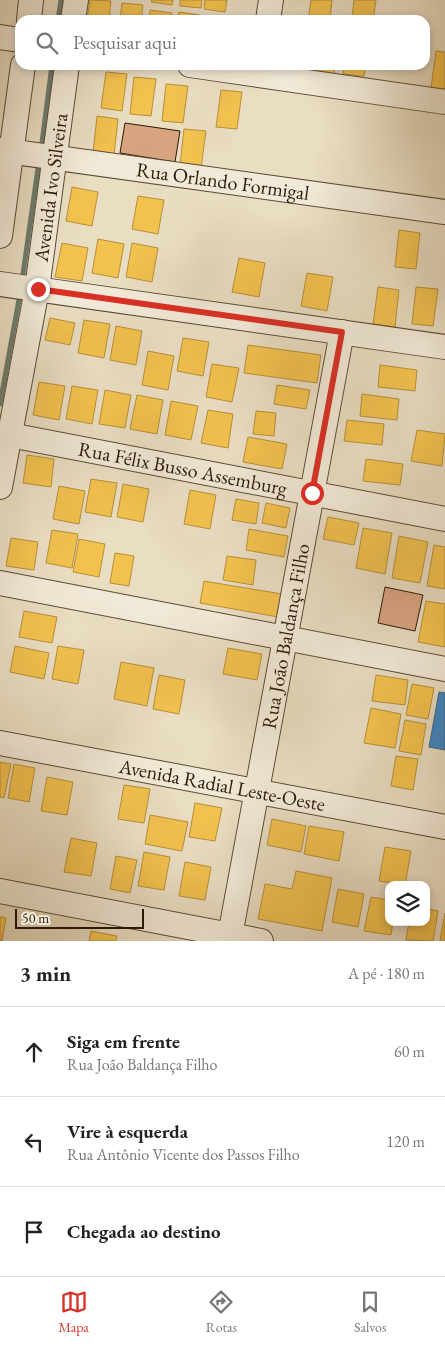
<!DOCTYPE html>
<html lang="pt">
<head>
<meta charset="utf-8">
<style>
  :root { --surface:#fff; --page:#f6f6f6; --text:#222; --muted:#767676; --line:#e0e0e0; --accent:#d93025 }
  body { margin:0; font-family:"EB Garamond",serif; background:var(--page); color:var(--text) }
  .controls { position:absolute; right:15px; bottom:15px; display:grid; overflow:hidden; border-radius:10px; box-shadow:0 2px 8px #0003 }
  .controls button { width:45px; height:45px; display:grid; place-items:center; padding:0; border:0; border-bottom:1px solid var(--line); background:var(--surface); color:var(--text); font:25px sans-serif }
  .scale { position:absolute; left:15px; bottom:12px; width:129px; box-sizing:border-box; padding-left:5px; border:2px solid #2c1b08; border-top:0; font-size:14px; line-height:18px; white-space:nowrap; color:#2c1b08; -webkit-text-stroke:4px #f1e9d7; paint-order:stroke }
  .stop { position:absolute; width:15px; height:15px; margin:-11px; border:4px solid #d93025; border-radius:50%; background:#fff }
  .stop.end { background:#d93025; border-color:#fff; box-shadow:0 1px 5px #0008 }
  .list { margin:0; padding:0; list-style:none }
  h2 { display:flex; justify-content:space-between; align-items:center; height:65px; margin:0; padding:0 20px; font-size:21px }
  h2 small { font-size:16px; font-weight:400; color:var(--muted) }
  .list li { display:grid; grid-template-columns:32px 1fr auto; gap:15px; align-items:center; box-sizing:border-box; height:90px; padding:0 20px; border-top:1px solid var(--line) }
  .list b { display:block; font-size:19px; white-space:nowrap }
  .list p { margin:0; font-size:16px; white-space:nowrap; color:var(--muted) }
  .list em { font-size:16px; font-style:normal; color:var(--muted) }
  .icon { flex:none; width:28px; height:28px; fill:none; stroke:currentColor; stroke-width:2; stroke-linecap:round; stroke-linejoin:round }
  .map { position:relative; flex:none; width:445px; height:941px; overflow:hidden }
  .search { position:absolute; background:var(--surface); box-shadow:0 2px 8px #0003; left:15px; right:15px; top:15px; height:55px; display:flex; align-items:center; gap:12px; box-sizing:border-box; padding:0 18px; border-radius:15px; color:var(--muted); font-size:19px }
  .sheet { height:335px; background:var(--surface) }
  nav { display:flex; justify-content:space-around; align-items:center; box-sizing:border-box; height:70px; border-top:1px solid var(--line); background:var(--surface); font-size:14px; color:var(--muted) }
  nav a { display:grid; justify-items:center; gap:2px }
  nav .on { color:var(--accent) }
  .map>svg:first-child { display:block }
  .homes { fill:#f2c14e; stroke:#b78f39 }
  .schools { fill:#3f88c5; stroke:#39678c }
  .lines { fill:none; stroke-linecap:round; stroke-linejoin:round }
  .stream { stroke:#6c7c6e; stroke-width:5 }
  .building { fill:#d8a480; stroke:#2c1b08 }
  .minor-casing { stroke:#5b4c36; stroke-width:26 }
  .minor { stroke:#f1e9d7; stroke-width:24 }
  .route { stroke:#d93025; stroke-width:6 }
  .labels { text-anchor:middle; stroke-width:5; stroke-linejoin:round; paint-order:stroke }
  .street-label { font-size:20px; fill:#2c1b08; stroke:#f1e9d7 }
</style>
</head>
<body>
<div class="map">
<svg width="445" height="941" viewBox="0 0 445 941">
  <rect width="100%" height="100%" fill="#e9ddc2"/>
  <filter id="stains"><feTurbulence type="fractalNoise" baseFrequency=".004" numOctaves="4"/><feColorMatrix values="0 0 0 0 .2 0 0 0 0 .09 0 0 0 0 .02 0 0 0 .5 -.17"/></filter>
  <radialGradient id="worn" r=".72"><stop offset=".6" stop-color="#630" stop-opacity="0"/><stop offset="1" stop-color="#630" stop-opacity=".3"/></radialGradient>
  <!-- homes -->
  <g class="homes">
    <polygon points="90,0 111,1 109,20 87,20"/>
    <polygon points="152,0 173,0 172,5 151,2"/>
    <polygon points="180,0 202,0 201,8 180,6"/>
    <polygon points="205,0 227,0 225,12 204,9"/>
    <polygon points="311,0 332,0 330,20 308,20"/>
    <polygon points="354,0 376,0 373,20 352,20"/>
    <polygon points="122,3 143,5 141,20 120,20"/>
    <polygon points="150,10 172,13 171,20 149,20"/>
    <polygon points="179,12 200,15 200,20 178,20"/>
    <polygon points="436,51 445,52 445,89 431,88"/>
    <polygon points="280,65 301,65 301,68"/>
    <polygon points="314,65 335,65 334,74 313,72"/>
    <polygon points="344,65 366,65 364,76 343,74"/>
    <polygon points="106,72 127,74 122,111 101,108"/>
    <polygon points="134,77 156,79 151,116 130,114"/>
    <polygon points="166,84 188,86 183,123 162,121"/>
    <polygon points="221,90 242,92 237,129 216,127"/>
    <polygon points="97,116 118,119 114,155 93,153"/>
    <polygon points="184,129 206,131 201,168 180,165"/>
    <polygon points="72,187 98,192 92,226 66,221"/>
    <polygon points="138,196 164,200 158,234 132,229"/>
    <polygon points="399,230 420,233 416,269 395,267"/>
    <polygon points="98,239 124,244 118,278 92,273"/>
    <polygon points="62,243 88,248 82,281 55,277"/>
    <polygon points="132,243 158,248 152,282 126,277"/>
    <polygon points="239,258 265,263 259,297 232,292"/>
    <polygon points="307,273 333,277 327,311 301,306"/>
    <polygon points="378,287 399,290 395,327 373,324"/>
    <polygon points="416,287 438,289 433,326 412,324"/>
    <polygon points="50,318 75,323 70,345 45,340"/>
    <polygon points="84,320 110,324 104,358 78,353"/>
    <polygon points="116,326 142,331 136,365 110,360"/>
    <polygon points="183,338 209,342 203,376 177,371"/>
    <polygon points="248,345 321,355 317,383 244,373"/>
    <polygon points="148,351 174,356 168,390 142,385"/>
    <polygon points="212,364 239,368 232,402 206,397"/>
    <polygon points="380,365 417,370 415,391 378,387"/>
    <polygon points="39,382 65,386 59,420 33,415"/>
    <polygon points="277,385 310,390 306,409 274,404"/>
    <polygon points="72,386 98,390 92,424 66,419"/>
    <polygon points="105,390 131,395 125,428 99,424"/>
    <polygon points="362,394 399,399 397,420 360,416"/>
    <polygon points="137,395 163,400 157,434 130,429"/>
    <polygon points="171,401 198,406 191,440 165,435"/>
    <polygon points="208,410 233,414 228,448 201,443"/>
    <polygon points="256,411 276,413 274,436 253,434"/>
    <polygon points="347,420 384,424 382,445 344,441"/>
    <polygon points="417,430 445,434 442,466 411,461"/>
    <polygon points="248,437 287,444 282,469 243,462"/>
    <polygon points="27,455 54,459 51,487 23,483"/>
    <polygon points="366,459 403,464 400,485 363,481"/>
    <polygon points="91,479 117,483 111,517 85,512"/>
    <polygon points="123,484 149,489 143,522 117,517"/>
    <polygon points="59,486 85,491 79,524 53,519"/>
    <polygon points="190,490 216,495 210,529 184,524"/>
    <polygon points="236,499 259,503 256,524 232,520"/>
    <polygon points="266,503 290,508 286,528 262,523"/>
    <polygon points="328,517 359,523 354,545 323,539"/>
    <polygon points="363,528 392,533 385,574 356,568"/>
    <polygon points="249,529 288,536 284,557 246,550"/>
    <polygon points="52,530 78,534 72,568 46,563"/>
    <polygon points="399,536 428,542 420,583 392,578"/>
    <polygon points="11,538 38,542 34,570 6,566"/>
    <polygon points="79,539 105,544 99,577 73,572"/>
    <polygon points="434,545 445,547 445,589 427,586"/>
    <polygon points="115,553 134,556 129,586 110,583"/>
    <polygon points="227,556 256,560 253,585 223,580"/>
    <polygon points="204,581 282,594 278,617 200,603"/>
    <polygon points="426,601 445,604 445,647 418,642"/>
    <polygon points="24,611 57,617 52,643 19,637"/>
    <polygon points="15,646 49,653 44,679 10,672"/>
    <polygon points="58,646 84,650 78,684 52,679"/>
    <polygon points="228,648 262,654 257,680 223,674"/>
    <polygon points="121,662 154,668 147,706 114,699"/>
    <polygon points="159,675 185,680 179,714 153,709"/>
    <polygon points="376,675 408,680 405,705 372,701"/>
    <polygon points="412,684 434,688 428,719 406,715"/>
    <polygon points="371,708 401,714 395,748 364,743"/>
    <polygon points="405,720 426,724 421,755 399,751"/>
    <polygon points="396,756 418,759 413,790 391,786"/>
    <polygon points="0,762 11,764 4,798 0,797"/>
    <polygon points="14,764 35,768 29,802 8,798"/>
    <polygon points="47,777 73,782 67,815 41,811"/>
    <polygon points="124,785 150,789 144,823 118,819"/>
    <polygon points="195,803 222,808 215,841 189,837"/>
    <polygon points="150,815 188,822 182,851 145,844"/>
    <polygon points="272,819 306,826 301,852 267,845"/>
    <polygon points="309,826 344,832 339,861 304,854"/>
    <polygon points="71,838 97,843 91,876 64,872"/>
    <polygon points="385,847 411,851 405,885 379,881"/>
    <polygon points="144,852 170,857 164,890 138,886"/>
    <polygon points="116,856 137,860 130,893 110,889"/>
    <polygon points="185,862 211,867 205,900 179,896"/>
    <polygon points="296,871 332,878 322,931 258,919 265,884 292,889"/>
    <polygon points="338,889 364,894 358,927 332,922"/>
    <polygon points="371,897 389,900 389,922 393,922 391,935 364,931"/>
    <polygon points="426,909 438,911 433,941 406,940 409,922 426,922"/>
    <polygon points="445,913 445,941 440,941"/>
    <polygon points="0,917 6,918 2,941 0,941"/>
    <polygon points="91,931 117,936 116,941 89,941"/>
  </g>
  <!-- schools -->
  <polygon class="schools" points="439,692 445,693 445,750 429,747"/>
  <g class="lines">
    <!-- stream -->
    <g class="stream">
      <polyline points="58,20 61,0"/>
      <polyline points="41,150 52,65"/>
      <polyline points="22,281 39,161"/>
      <polyline points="0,404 20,294"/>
    </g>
  </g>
  <!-- building -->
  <g class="building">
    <polygon points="125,123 180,131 175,162 120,153"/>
    <polygon points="385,587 423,595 415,631 378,623"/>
  </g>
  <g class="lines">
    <!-- minor casing -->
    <g class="minor-casing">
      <g id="minor">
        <polyline points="29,20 31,0"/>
        <polyline points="73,20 76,0"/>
        <polyline points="268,20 271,0"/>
        <polyline points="0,37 20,40"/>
        <polyline points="190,65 445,102"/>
        <path id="s1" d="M0,150L445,212"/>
        <polyline points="0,236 23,65"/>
        <polyline points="0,284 445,347"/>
        <path id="s2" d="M10,435L445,519"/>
        <path id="s3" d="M0,487L37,289L67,65"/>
        <polyline points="0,583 445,669"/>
        <path id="s4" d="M0,743L445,827"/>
        <polyline points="0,891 261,941"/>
        <path id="s5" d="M229,941L342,332"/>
      </g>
    </g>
    <!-- minor -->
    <use href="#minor" class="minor"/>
  </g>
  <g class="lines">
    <!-- route -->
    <polyline class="route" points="38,289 342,332 312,493"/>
  </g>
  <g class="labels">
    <!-- street labels -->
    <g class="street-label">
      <text dy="7" stroke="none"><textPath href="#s1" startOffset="225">Rua Orlando Formigal</textPath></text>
      <text dy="7" stroke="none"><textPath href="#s3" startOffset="304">Avenida Ivo Silveira</textPath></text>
      <text dy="7" stroke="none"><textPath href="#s2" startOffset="176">Rua Félix Busso Assemburg</textPath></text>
      <text dy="7" stroke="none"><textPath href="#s5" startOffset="310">Rua João Baldança Filho</textPath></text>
      <text dy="7" stroke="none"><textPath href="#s4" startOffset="226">Avenida Radial Leste-Oeste</textPath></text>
    </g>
  </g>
  <rect width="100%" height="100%" filter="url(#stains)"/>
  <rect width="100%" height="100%" fill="url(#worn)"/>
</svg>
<div class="controls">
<button><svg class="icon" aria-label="layers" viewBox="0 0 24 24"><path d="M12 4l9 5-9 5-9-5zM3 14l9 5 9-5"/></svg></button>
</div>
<div class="scale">50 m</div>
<div class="stop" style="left:312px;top:493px"></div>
<div class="stop end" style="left:38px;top:289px"></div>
<div class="search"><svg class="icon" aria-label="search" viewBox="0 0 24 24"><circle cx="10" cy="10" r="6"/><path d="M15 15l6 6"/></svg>Pesquisar aqui</div>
</div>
<section class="sheet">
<h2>3 min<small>A pé · 180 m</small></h2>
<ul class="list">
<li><svg class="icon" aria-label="ahead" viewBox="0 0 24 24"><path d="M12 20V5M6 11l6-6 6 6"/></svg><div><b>Siga em frente</b><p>Rua João Baldança Filho</p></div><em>60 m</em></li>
<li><svg class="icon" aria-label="left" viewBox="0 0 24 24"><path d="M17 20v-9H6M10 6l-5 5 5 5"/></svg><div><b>Vire à esquerda</b><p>Rua Antônio Vicente dos Passos Filho</p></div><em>120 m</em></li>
<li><svg class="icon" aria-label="arrive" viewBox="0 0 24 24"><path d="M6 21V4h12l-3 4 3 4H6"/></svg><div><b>Chegada ao destino</b></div></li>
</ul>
</section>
<nav>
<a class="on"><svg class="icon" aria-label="map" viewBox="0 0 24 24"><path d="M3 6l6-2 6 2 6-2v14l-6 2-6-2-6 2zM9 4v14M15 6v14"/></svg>Mapa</a>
<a><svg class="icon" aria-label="directions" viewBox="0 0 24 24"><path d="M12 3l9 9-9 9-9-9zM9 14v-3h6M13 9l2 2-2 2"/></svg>Rotas</a>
<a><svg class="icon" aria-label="saved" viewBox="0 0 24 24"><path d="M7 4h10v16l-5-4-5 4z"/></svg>Salvos</a>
</nav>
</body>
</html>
